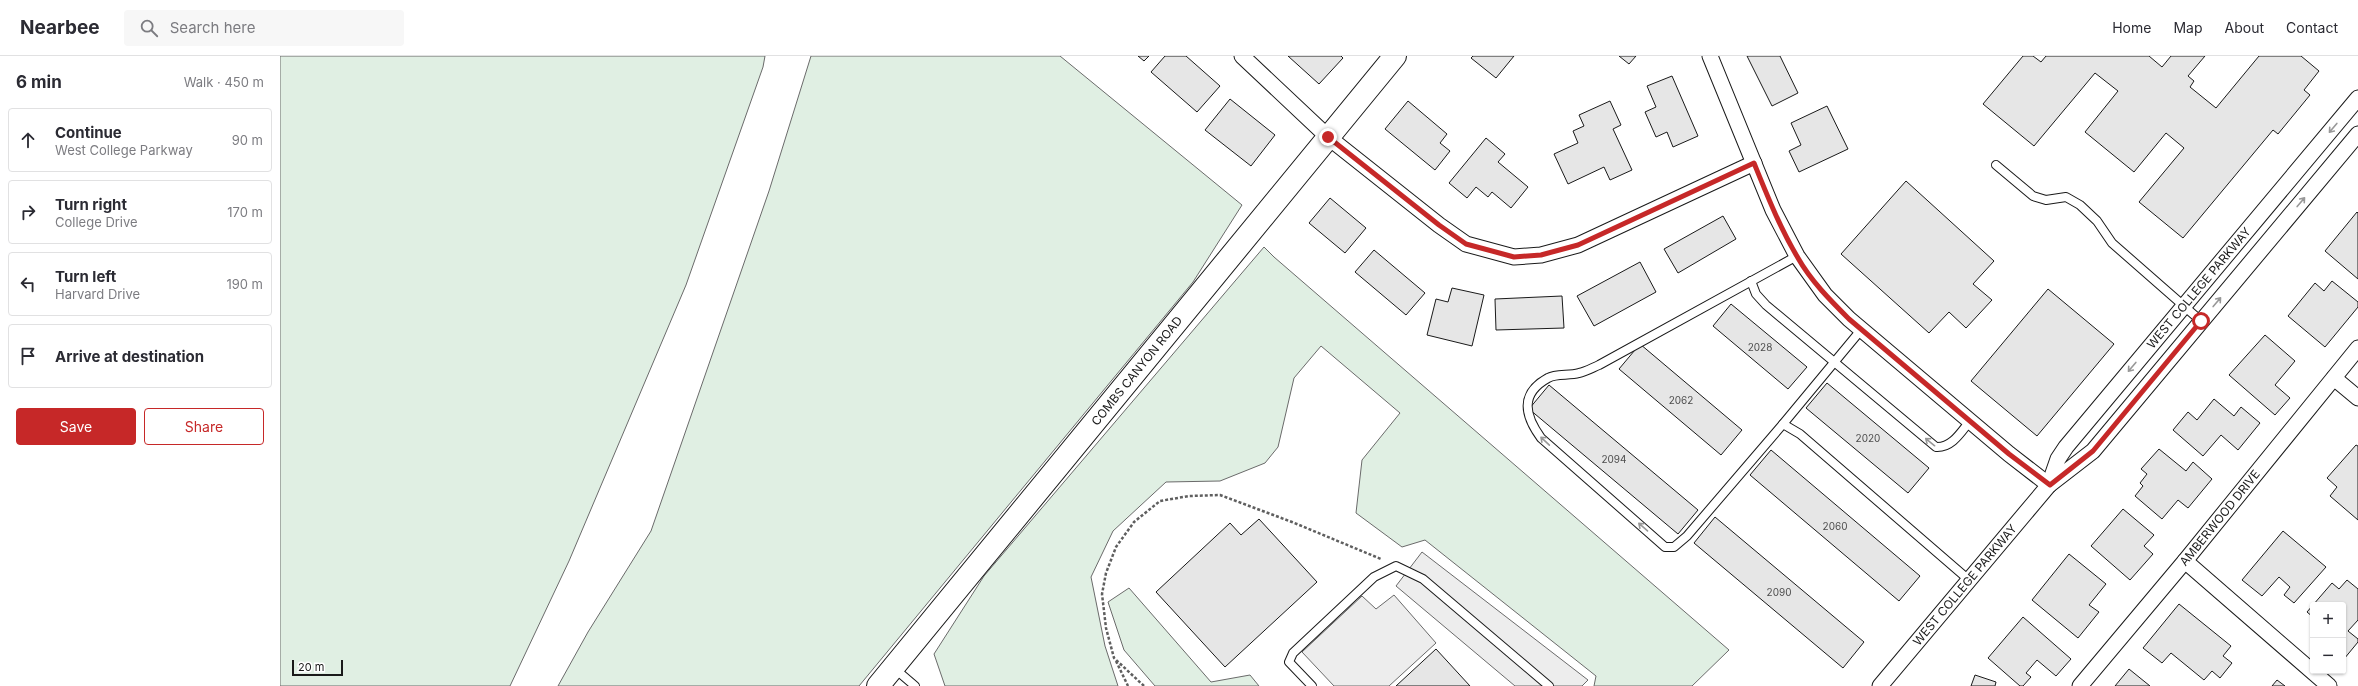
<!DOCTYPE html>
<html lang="en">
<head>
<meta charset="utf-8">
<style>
  :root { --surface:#fff; --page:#f7f7f7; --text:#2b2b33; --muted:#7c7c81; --line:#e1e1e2; --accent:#c62828 }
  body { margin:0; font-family:Inter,sans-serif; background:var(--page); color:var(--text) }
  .controls { position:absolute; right:12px; bottom:12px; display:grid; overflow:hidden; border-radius:4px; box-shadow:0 1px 3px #0004 }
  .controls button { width:36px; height:36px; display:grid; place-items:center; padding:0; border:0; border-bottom:1px solid var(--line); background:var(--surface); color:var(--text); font:20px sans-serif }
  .scale { position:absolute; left:12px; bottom:10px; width:51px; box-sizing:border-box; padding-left:4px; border:2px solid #1a1a1a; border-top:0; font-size:11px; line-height:14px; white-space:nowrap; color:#1a1a1a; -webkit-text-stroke:3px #fff; paint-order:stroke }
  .stop { position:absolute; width:12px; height:12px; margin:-9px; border:3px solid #c62828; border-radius:50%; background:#fff }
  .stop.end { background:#c62828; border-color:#fff; box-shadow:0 1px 4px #0008 }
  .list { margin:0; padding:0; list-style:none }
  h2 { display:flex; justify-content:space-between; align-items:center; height:52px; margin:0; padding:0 16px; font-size:17px }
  h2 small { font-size:13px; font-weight:400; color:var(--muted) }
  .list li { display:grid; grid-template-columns:26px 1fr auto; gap:12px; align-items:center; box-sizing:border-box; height:64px; margin:0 8px 8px; padding:0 8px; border:1px solid var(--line); border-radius:4px }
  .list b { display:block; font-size:15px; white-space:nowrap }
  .list p { margin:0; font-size:13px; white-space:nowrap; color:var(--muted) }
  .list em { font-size:13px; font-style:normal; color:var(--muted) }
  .actions { display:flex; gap:8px; padding:12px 16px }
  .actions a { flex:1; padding:9px 0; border:1px solid var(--accent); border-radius:4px; text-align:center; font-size:14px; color:var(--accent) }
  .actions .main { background:var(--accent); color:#fff }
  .icon { flex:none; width:22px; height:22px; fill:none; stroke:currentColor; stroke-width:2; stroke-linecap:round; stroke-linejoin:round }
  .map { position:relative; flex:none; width:2078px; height:630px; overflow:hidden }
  header { display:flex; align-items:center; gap:24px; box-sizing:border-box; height:56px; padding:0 20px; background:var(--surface); border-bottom:1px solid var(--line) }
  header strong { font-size:19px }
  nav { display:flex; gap:22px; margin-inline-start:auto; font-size:14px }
  .search { width:280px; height:36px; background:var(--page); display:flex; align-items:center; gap:10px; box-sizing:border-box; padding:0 14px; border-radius:4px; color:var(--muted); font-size:15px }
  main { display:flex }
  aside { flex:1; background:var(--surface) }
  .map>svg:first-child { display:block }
  .green { fill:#e0efe3; stroke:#6a6a6a }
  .parking { fill:#ededed; stroke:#6a6a6a }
  .building { fill:#e6e6e6; stroke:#1a1a1a }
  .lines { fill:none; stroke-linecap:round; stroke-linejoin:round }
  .lane-casing { stroke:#1a1a1a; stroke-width:10 }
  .street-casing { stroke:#1a1a1a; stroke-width:17 }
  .secondary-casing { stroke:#1a1a1a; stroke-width:24 }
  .path { stroke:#5f5f5f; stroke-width:2.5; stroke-dasharray:3 2; stroke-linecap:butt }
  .lane { stroke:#fff; stroke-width:8 }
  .street { stroke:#fff; stroke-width:15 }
  .secondary { stroke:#fff; stroke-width:22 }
  .oneway { stroke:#989898 }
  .route { stroke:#c62828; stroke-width:5 }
  .labels { text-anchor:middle; stroke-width:3; stroke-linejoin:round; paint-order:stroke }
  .number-label { font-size:10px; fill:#4d4d4d }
  .street-label { font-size:12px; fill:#1a1a1a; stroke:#fff }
</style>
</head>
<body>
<header>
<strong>Nearbee</strong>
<div class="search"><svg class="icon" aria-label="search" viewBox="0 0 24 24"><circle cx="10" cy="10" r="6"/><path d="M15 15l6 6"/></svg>Search here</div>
<nav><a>Home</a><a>Map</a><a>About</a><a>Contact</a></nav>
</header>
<main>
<aside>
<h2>6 min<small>Walk · 450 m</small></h2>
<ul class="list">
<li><svg class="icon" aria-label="ahead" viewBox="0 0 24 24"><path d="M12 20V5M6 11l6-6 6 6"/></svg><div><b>Continue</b><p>West College Parkway</p></div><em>90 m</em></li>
<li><svg class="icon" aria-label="right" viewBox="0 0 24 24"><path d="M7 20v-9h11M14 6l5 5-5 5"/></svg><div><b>Turn right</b><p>College Drive</p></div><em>170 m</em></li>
<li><svg class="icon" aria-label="left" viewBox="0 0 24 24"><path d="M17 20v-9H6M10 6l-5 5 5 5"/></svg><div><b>Turn left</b><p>Harvard Drive</p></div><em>190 m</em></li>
<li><svg class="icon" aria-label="arrive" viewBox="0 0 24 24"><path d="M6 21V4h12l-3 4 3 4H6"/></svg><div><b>Arrive at destination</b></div></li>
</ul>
<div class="actions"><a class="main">Save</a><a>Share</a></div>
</aside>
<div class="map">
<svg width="2078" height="630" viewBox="0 0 2078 630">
  <rect width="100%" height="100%" fill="#fff"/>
  <!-- green -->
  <g class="green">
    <polygon points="0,0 485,0 483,11 406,229 289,505 230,630 0,630"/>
    <polygon points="531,0 780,0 962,149 913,226 579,630 278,630 308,576 371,475 489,135"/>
    <polygon points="984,191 994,201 1449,594 1412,630 1314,630 1316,620 1145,484 1122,491 1076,457 1082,404 1120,357 1041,290 1014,322 998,391 985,407 940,425 886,426 833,475 811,521 825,590 838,630 665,630 654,598 704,520"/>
    <polygon points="849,532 931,626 970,619 979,630 875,630 844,594 828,546"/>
  </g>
  <!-- parking -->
  <g class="parking">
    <polygon points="1142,496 1308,624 1302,630 1235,630 1116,530"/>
    <polygon points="1114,539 1156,587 1109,630 1054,630 1022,596 1082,540 1096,553"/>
  </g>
  <!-- building -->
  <g class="building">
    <polygon points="858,0 869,0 864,5"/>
    <polygon points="885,0 906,0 940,30 917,56 871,16"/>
    <polygon points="1008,0 1061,0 1063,2 1039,28"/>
    <polygon points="1193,0 1234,0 1216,22 1191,2"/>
    <polygon points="1339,0 1356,0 1349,8"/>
    <polygon points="1467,0 1500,0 1518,37 1492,50"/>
    <polygon points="1743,0 1753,0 1761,6 1766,0 1869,0 1882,11 1891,0 1925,0 1908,20 1914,25 1910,31 1936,52 1979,0 2021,0 2039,15 2024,34 2030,39 1998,78 1993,74 1903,182 1859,146 1904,92 1886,77 1854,116 1805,76 1838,35 1815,17 1754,90 1703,48"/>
    <polygon points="1392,20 1418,80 1393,91 1387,76 1376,81 1365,56 1376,51 1367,30"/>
    <polygon points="950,43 995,79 971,110 925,74"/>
    <polygon points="1128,45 1167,78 1160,87 1170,95 1155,114 1105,73"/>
    <polygon points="1330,45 1341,69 1333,73 1352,114 1330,124 1324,111 1288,128 1274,98 1298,87 1293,75 1304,70 1299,59"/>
    <polygon points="1547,50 1568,93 1519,116 1509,95 1521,89 1511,67"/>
    <polygon points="1206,82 1225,98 1218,106 1248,131 1231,152 1212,136 1208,141 1196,131 1187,142 1169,127"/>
    <polygon points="1626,125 1714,205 1693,228 1712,244 1686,272 1669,256 1649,277 1561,198"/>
    <polygon points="1050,142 1086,172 1065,197 1029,167"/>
    <polygon points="2077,156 2078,157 2078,223 2045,195"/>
    <polygon points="1443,160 1456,183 1398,217 1384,193"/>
    <polygon points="1094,194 1145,237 1126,259 1075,216"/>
    <polygon points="1360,206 1376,236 1314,270 1297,240"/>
    <polygon points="2052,225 2078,246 2078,251 2045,291 2008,260 2035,227 2044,235"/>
    <polygon points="1172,232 1204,239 1192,290 1147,279 1156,243 1168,246"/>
    <polygon points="1768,233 1834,288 1757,380 1691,325"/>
    <polygon points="1282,240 1284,272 1216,274 1215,243"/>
    <polygon points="1451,248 1527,311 1508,333 1433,270"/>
    <polygon points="1985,279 2015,305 1995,329 2010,342 1995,359 1949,319"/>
    <polygon points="1360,288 1462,374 1441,399 1339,313"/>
    <polygon points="1547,327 1649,412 1628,437 1526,352"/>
    <polygon points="1269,329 1418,454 1398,478 1249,353"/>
    <polygon points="1934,343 1954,360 1961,351 1980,367 1958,394 1941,379 1923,400 1893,374 1908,356 1917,364"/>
    <polygon points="2076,389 2078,390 2078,464 2050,440 2057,431 2047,422"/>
    <polygon points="1879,393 1906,415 1913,406 1932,423 1908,452 1898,444 1882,463 1855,440 1863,430 1860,427 1867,418 1861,413"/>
    <polygon points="1491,394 1640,520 1619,545 1470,419"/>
    <polygon points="1843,453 1874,479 1864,490 1873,498 1850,524 1811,490"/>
    <polygon points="1435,461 1584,586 1563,612 1414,487"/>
    <polygon points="979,463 1037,526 945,611 876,536 950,467 961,479"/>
    <polygon points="2003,475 2046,511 2014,547 2004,539 2010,531 1999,521 1982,540 1962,524"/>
    <polygon points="1789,498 1826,528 1809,549 1819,556 1798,582 1752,544"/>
    <polygon points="2067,524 2078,533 2078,564 2068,575 2078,583 2078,586 2064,603 2063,549 2033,549 2052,527 2059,533"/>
    <polygon points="1899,548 1951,590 1943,600 1952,607 1940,622 1932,615 1924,624 1891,597 1882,607 1863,592"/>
    <polygon points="2033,549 2033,561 2027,556"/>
    <polygon points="1743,561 1791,603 1776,620 1757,604 1746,617 1751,621 1743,630 1740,630 1708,602"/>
    <polygon points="1156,593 1190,630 1116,630"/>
    <polygon points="1849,613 1870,630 1835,630"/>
    <polygon points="1695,619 1716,626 1715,630 1691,630"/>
    <polygon points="1997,624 2005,630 1992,630"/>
  </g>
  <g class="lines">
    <!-- lane casing -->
    <g class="lane-casing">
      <g id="lane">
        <polyline points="1716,109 1753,140 1766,144 1786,141 1800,149 1817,165 1832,187 1921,265"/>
        <path d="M1517,200L1319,309C1312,312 1305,316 1299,317C1289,320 1276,317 1268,322C1239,338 1245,360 1261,382L1385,491H1394L1407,480L1503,368L1520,378L1689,524"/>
        <path d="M1471,225L1476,238L1486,249L1656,391C1672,392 1681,376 1690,365"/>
        <polyline points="1503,368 1581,274"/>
        <polyline points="614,612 635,630"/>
        <polyline points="1032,630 1009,606 1013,597 1094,521 1116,510 1143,523 1269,630"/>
      </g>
    </g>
    <!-- street casing -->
    <g class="street-casing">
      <g id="street">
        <polyline points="962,0 1048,81 1159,169 1186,188 1234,201 1261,199 1298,189 1474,107"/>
        <polyline points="1430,0 1493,154 1517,200 1545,239 1569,263 1729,398 1769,429"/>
        <polyline points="2054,322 2078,342"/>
        <polyline points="1769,429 1778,403 1786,391 2078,42"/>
        <polyline points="1905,505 2049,630"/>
        <polyline points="1600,630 1769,429 1813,395 2078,78"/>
        <polyline points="1800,630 1905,505 2078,292"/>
      </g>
    </g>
    <!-- secondary casing -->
    <g class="secondary-casing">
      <polyline id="secondary" points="598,630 1115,0"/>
    </g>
    <!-- path -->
    <g class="path">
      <polyline points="836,605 848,630"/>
      <polyline points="864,630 834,602 826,572 822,538 826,517 836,491 854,466 880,445 909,440 940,439 1012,466 1101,503"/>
    </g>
    <!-- lane -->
    <use href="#lane" class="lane"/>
    <!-- street -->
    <use href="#street" class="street"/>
    <!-- secondary -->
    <use href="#secondary" class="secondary"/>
  </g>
  <!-- one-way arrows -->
  <defs><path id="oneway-shaft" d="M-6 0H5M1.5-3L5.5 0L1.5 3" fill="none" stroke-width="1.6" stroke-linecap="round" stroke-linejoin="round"/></defs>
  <g class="oneway">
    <use href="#oneway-shaft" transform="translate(2053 72) rotate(130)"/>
    <use href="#oneway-shaft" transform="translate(2021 146) rotate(-50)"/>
    <use href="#oneway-shaft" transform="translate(1937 246) rotate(-50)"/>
    <use href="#oneway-shaft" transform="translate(1852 311) rotate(130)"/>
    <use href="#oneway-shaft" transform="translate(1265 385) rotate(-137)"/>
    <use href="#oneway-shaft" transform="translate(1650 386) rotate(-141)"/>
    <use href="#oneway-shaft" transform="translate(1363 471) rotate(-139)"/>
  </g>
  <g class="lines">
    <!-- route -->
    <path class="route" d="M1048,81L1159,169L1186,188L1234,201L1261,199L1298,189L1474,107C1487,139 1500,172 1518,202C1531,225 1550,244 1569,263L1729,398L1770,429L1813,395L1921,265"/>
  </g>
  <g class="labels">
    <!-- number labels -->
    <g class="number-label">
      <text x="1480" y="295">2028</text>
      <text x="1401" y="348">2062</text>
      <text x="1588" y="386">2020</text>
      <text x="1334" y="407">2094</text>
      <text x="1555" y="474">2060</text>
      <text x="1499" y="540">2090</text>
    </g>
    <!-- street labels -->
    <g class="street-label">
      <text transform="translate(1919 232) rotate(-50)" y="4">WEST COLLEGE PARKWAY</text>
      <text transform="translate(857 315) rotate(-51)" y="4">COMBS CANYON ROAD</text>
      <text transform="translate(1940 462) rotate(-51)" y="4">AMBERWOOD DRIVE</text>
      <text transform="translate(1685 529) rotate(-50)" y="4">WEST COLLEGE PARKWAY</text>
    </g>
  </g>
</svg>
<div class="controls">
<button>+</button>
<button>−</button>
</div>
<div class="scale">20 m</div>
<div class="stop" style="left:1921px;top:265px"></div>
<div class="stop end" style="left:1048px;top:81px"></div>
</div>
</main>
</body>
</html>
